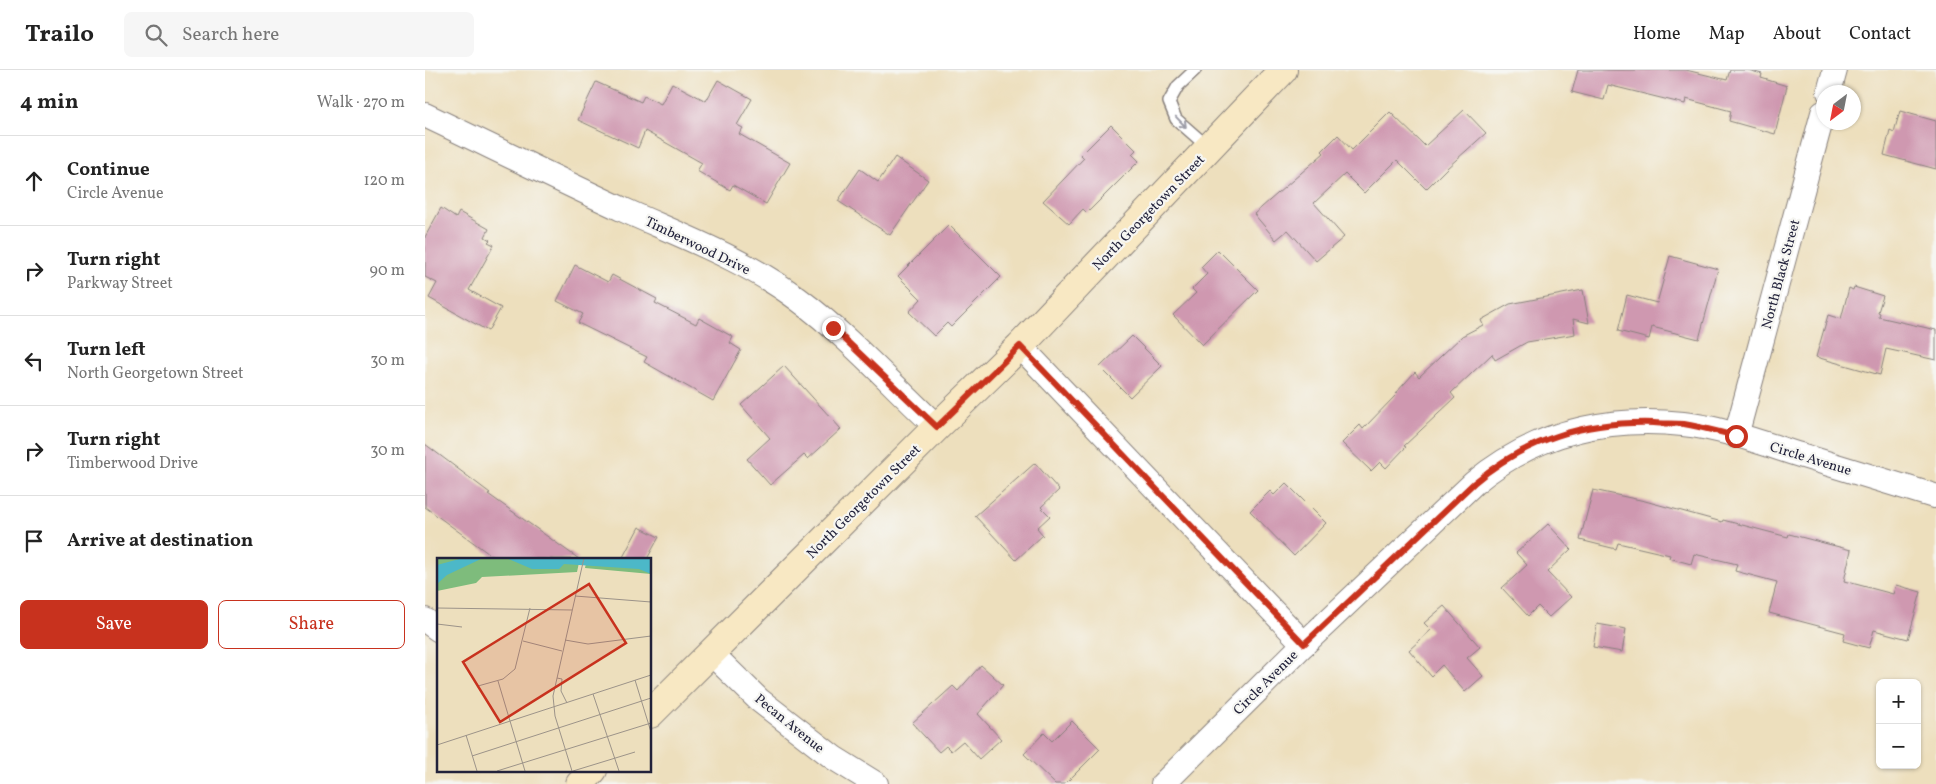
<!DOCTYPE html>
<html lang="en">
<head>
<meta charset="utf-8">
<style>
  :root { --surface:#fff; --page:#f6f6f6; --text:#222; --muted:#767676; --line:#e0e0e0; --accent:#c8321e }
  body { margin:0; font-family:Vollkorn,serif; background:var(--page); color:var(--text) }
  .controls { position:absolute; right:15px; bottom:15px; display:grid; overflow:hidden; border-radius:8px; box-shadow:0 1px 4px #0004 }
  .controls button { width:45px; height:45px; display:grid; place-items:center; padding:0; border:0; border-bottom:1px solid var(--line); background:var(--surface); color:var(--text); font:25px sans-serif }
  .compass { position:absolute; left:1391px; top:15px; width:45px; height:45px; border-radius:50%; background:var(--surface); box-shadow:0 1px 4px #0004; rotate:212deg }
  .stop { position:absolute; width:15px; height:15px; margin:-11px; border:4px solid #c8321e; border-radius:50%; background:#fff }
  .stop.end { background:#c8321e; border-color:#fff; box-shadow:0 1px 5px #0008 }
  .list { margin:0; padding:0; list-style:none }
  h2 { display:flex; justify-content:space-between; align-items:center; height:65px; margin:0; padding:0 20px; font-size:21px }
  h2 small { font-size:16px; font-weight:400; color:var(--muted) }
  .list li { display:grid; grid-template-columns:32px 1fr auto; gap:15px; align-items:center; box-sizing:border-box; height:90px; padding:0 20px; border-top:1px solid var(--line) }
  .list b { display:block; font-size:19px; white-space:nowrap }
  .list p { margin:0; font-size:16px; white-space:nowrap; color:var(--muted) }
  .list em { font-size:16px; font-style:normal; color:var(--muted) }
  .actions { display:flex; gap:10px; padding:15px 20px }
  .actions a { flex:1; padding:11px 0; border:1px solid var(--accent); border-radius:8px; text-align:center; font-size:18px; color:var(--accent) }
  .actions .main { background:var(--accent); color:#fff }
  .icon { flex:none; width:28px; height:28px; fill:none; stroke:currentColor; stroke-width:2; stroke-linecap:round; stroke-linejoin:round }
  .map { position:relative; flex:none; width:1511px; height:714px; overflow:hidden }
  header { display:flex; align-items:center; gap:30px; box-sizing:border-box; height:70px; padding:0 25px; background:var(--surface); border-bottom:1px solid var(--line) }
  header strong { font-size:24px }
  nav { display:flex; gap:28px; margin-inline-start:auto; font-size:18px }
  .search { width:350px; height:45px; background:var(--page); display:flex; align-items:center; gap:12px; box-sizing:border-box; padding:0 18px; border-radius:8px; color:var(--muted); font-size:19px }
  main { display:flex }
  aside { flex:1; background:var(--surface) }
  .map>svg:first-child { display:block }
  .building { fill:#cf98b0 }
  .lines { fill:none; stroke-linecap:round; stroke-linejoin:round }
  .lane-casing { stroke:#88807c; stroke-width:14 }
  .street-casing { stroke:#88807c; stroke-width:26 }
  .secondary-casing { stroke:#88807c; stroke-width:30 }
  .lane { stroke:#fff; stroke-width:11 }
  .street { stroke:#fff; stroke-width:24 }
  .secondary { stroke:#f8e8c3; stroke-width:28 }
  .oneway { stroke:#9c9ca7 }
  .route { stroke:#c8321e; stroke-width:6 }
  .labels { text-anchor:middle; stroke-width:4.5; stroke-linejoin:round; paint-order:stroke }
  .street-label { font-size:14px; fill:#22223b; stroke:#f6f6f2 }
  .inset-road { fill:none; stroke:#9c9389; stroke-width:1 }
  .view { fill:#c8321e; fill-opacity:0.15; stroke:#c8321e; stroke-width:2.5 }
  .inset-edge { fill:none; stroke:#22223b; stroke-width:2.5 }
</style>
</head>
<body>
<header>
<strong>Trailo</strong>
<div class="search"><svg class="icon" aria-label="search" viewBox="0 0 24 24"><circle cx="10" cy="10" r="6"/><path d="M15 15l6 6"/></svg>Search here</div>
<nav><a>Home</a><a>Map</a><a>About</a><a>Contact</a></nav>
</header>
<main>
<aside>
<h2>4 min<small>Walk · 270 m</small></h2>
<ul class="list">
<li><svg class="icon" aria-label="ahead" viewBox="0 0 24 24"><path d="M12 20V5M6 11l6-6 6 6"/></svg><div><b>Continue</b><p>Circle Avenue</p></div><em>120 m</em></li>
<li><svg class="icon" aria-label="right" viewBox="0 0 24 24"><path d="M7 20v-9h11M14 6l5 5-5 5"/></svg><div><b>Turn right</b><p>Parkway Street</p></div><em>90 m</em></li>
<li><svg class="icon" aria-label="left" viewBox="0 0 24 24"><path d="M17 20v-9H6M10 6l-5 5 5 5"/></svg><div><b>Turn left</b><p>North Georgetown Street</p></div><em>30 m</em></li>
<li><svg class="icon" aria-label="right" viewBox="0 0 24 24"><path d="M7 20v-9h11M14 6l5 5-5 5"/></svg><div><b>Turn right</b><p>Timberwood Drive</p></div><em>30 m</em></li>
<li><svg class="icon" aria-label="arrive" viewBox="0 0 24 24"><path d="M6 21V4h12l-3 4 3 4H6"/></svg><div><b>Arrive at destination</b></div></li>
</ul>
<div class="actions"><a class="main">Save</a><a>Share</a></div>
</aside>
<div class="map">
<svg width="1511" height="714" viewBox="0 0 1511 714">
  <rect width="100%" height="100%" fill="#f6f6f2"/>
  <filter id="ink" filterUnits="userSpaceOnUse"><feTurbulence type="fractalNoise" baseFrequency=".02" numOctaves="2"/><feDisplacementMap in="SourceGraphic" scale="10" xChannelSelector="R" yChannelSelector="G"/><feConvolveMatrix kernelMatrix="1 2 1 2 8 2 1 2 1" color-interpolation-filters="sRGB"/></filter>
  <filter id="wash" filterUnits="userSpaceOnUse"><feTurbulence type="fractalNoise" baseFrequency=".0096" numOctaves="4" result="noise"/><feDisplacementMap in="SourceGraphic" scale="20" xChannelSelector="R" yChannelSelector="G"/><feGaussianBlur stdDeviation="1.12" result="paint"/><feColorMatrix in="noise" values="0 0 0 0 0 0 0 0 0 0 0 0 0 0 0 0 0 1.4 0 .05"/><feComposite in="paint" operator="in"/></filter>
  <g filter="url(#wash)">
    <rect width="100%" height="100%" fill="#eddfbd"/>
    <g id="blocks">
      <!-- building -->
      <g class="building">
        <polygon points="1153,0 1261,0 1302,10 1305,0 1323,0 1337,4 1336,8 1362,16 1350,64 1304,51 1306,41 1261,29 1260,34 1183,15 1179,30 1147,22"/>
        <polygon points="293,10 327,29 312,55 318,58 314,64 365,93 341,134 308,115 305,120 272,101 277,93 220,61 213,78 153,50 171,12 216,32 219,26 236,34 247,13 281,31"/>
        <polygon points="1039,40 1061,63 1022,98 1001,119 972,90 939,123 920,104 889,133 919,167 891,191 863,160 851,170 829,144 899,83 897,81 913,65 927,80 965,42 1000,76"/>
        <polygon points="1475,41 1511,51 1511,99 1459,85 1465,60 1469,62"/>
        <polygon points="686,55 711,80 707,84 714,91 662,143 658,139 644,154 618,131 659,88 656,85"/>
        <polygon points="470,87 503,110 465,165 413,131 435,99 453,112"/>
        <polygon points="16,138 31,148 34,142 64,159 60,167 65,170 63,172 69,175 44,220 76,238 63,261 4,228 12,213 0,207 0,167"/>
        <polygon points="524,155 576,207 526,257 522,253 509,266 484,242 496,229 473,206"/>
        <polygon points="793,180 833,220 777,275 748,245 771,223 767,219 782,204 776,197"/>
        <polygon points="1245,186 1293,199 1274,269 1227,257 1224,269 1193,261 1202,225 1232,233"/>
        <polygon points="150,195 183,212 187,205 232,229 230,233 271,254 274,248 308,267 305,273 316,280 288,331 219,292 222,287 153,253 158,244 132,231"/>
        <polygon points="1429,217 1458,226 1453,242 1455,243 1454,247 1511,260 1511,290 1461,279 1455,305 1391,287 1403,245 1416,249 1424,218 1428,220"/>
        <polygon points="1158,220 1164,253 1148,249 1150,264 1102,272 1070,290 1067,284 1026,323 1030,328 979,376 981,377 961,398 955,392 946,401 917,373 935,355 938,359 971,325 970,324 990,302 994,307 1037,266 1058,255 1056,250 1085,234"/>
        <polygon points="707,266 737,296 705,327 675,297"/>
        <polygon points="359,296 416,359 383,389 379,385 345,415 322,389 345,368 316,335"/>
        <polygon points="0,374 65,423 63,424 154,489 71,489 0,437"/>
        <polygon points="610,393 634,420 616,437 625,446 612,458 618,465 591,490 550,446"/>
        <polygon points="861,413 901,453 869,486 825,441 845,421 849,425"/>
        <polygon points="1168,420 1220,431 1297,452 1298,450 1363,467 1364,464 1426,480 1419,511 1468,524 1471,515 1496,522 1483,569 1449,560 1444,578 1418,571 1420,563 1344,543 1352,512 1310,501 1312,494 1269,484 1266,494 1244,488 1245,485 1193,473 1191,479 1155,470"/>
        <polygon points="1123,454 1146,479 1122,502 1146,527 1124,547 1113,536 1103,546 1077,518 1102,495 1091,483"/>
        <polygon points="214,457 234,467 222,489 197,489"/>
        <polygon points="1019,536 1055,577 1042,588 1058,606 1040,622 1017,595 1006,606 984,580 1006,560 999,553"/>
        <polygon points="1172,554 1201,559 1197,582 1168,577"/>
        <polygon points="556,595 578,615 553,644 576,669 554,689 538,671 526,681 521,676 514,682 487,653 528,616 533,621"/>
        <polygon points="647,651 675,679 640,714 630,714 599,684 619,663 627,671"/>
      </g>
    </g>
  </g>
  <g filter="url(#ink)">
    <use href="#blocks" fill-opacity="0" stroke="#88807c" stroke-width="1"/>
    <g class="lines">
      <!-- lane casing -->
      <g class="lane-casing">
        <polyline id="lane" points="770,0 753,16 744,32 751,49 784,78"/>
      </g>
      <!-- street casing -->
      <g class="street-casing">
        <g id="street">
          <polyline points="1404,22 1410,0"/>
          <path d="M0,45C67,77 134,110 201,141C259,167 321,190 373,229C423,266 466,314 512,357"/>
          <polyline points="595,276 879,574"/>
          <polyline points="1311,366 1398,43"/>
          <polyline points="0,550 14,560"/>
          <polyline points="286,583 334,630 409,688 451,714"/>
          <path d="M738,714L879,574L1049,413C1109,363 1180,346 1258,354C1297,358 1337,373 1375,385C1420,399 1464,412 1509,426"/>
        </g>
      </g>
      <!-- secondary casing -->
      <g class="secondary-casing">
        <g id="secondary">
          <polyline points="225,644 512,357 595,276 858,0"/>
          <polyline points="155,714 168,700"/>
        </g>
      </g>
      <!-- lane -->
      <use href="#lane" class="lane"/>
      <!-- street -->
      <use href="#street" class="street"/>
      <!-- secondary -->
      <use href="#secondary" class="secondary"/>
    </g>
    <!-- one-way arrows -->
    <defs><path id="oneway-shaft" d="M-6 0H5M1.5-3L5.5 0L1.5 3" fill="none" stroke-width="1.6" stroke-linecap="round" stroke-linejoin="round" transform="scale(1.25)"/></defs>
    <use class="oneway" href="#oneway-shaft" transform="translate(756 52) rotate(46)"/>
  </g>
  <g class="lines" filter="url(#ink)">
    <!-- route -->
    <path class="route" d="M408,258L512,357L595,276L879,574L1049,413C1101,369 1160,351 1229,353C1239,354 1249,353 1259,354C1276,357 1294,362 1311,366"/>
  </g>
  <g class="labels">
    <!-- street labels -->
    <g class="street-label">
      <text transform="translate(723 142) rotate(-46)" y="5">North Georgetown Street</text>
      <text transform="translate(273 175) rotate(26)" y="5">Timberwood Drive</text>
      <text transform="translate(1355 204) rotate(-75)" y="5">North Black Street</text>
      <text transform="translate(1386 388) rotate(17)" y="5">Circle Avenue</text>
      <text transform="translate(438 431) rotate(-45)" y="5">North Georgetown Street</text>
      <text transform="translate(840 612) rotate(-45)" y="5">Circle Avenue</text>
      <text transform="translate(365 653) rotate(39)" y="5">Pecan Avenue</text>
    </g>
  </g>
  <!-- overview -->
  <g transform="translate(12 488)">
    <rect width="214" height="214" fill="#eddfbd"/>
    <path d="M143,0L140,14L45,19L39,25L0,33V1ZM150,0H214V16L148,10Z" fill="#7ebc7c"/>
    <path d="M26,0H46L10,17L0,26V7ZM69,0L214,1V16L202,11L127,6L122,11H95Z" fill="#4cb8c8"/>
    <path class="inset-road" d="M138,38L214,44M0,50L135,52M0,66L25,69M128,82L151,86L214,78M86,83L125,93M120,120L125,121L124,133L130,145M198,122L214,174M61,123L88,213M41,128L66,121L78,111L93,50M156,136L182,213M29,177L40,213M0,187L214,117M35,198L214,140M60,213L214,165M135,213L118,158L116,138L147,0M136,213L198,194"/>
    <path class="view" d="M152,26L189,85L63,164L26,104Z"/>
    <rect width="214" height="214" class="inset-edge"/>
  </g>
</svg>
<div class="controls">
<button>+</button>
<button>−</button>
</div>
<svg class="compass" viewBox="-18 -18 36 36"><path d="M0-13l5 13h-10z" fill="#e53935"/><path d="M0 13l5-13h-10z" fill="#767676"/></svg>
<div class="stop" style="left:1311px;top:366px"></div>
<div class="stop end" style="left:408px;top:258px"></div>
</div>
</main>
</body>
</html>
